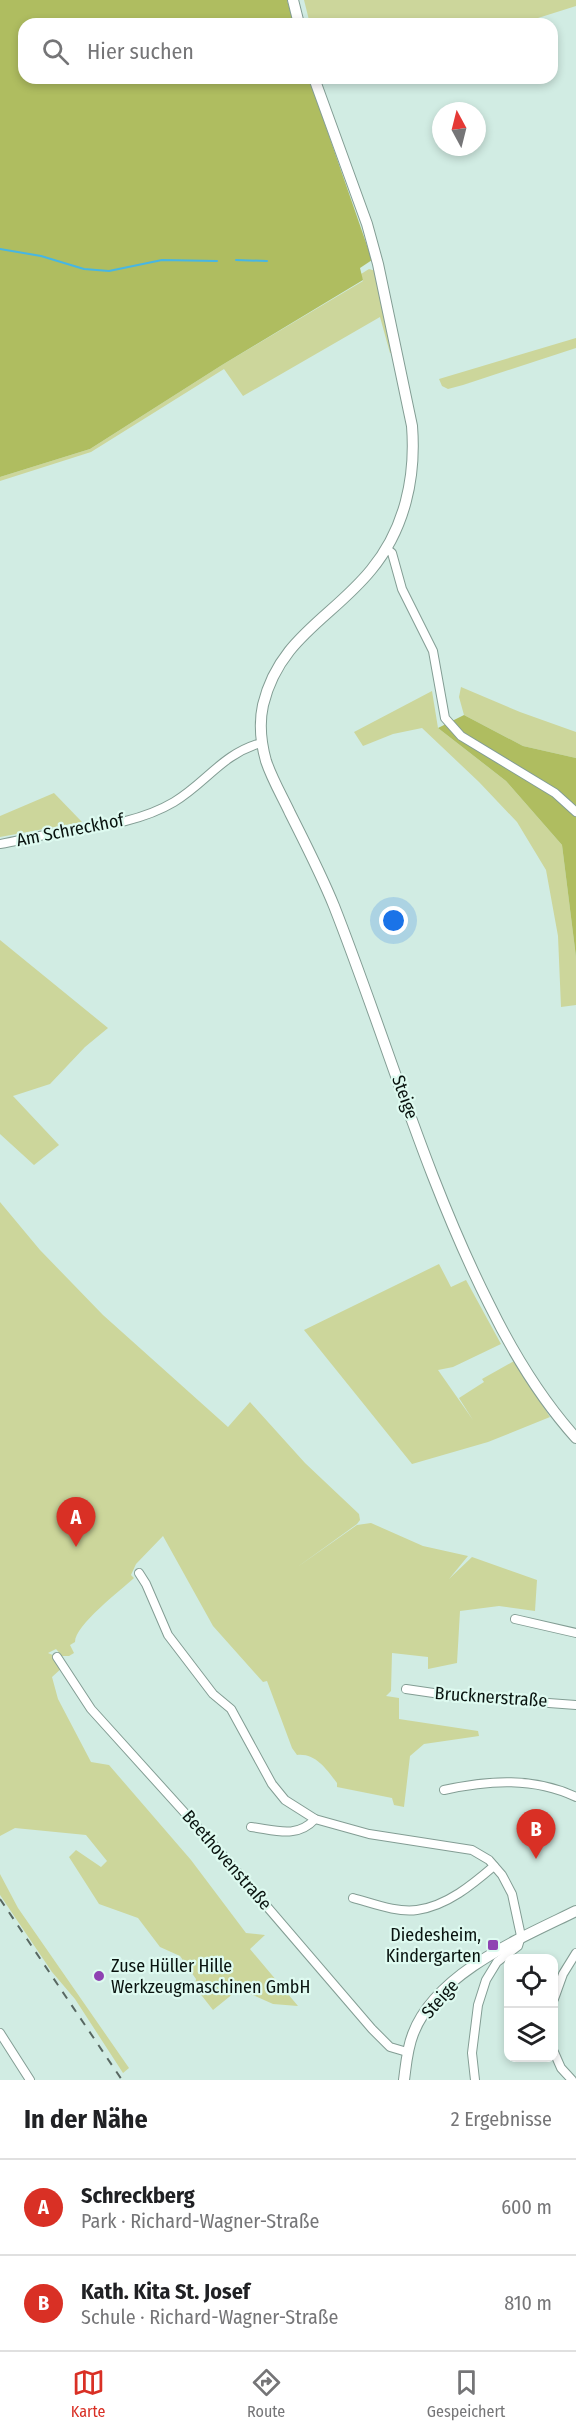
<!DOCTYPE html>
<html lang="de">
<head>
<meta charset="utf-8">
<style>
  :root { --surface:#fff; --page:#f6f6f6; --text:#202124; --muted:#757577; --line:#e0e0e0; --accent:#d93025 }
  body { margin:0; font-family:"Fira Sans Condensed",sans-serif; background:var(--page); color:var(--text) }
  .controls { position:absolute; right:18px; bottom:18px; display:grid; overflow:hidden; border-radius:12px; box-shadow:0 3px 9px #0003 }
  .controls button { width:54px; height:54px; display:grid; place-items:center; padding:0; border:0; border-bottom:2px solid var(--line); background:var(--surface); color:var(--text); font:30px sans-serif }
  .compass { position:absolute; left:432px; top:102px; width:54px; height:54px; border-radius:50%; background:var(--surface); box-shadow:0 3px 9px #0003; rotate:353deg }
  .you { position:absolute; left:394px; top:921px; width:21px; height:21px; margin:-15px; border:4px solid #fff; border-radius:50%; background:#1a73e8; box-shadow:0 0 0 9px #1a73e833 }
  .badge { display:grid; place-items:center; width:39px; height:39px; border-radius:50%; background:var(--accent); color:#fff; font-size:20px; font-weight:700 }
  .pin { position:absolute; translate:-50% -50px; filter:drop-shadow(0 2px 3px #0008) }
  .pin::after { content:''; position:absolute; top:32px; width:21px; height:18px; background:inherit; clip-path:polygon(0 0,100% 0,50% 100%) }
  .list { margin:0; padding:0; list-style:none }
  h2 { display:flex; justify-content:space-between; align-items:center; height:78px; margin:0; padding:0 24px; font-size:26px }
  h2 small { font-size:20px; font-weight:400; color:var(--muted) }
  .list li { display:grid; grid-template-columns:39px 1fr auto; gap:18px; align-items:center; box-sizing:border-box; height:96px; padding:0 24px; border-top:2px solid var(--line) }
  .list b { display:block; font-size:22px; white-space:nowrap }
  .list p { margin:0; font-size:20px; white-space:nowrap; color:var(--muted) }
  .list em { font-size:20px; font-style:normal; color:var(--muted) }
  .icon { flex:none; width:33px; height:33px; fill:none; stroke:currentColor; stroke-width:2; stroke-linecap:round; stroke-linejoin:round }
  .map { position:relative; flex:none; width:576px; height:2080px; overflow:hidden }
  .search { position:absolute; background:var(--surface); box-shadow:0 3px 9px #0003; left:18px; right:18px; top:18px; height:66px; display:flex; align-items:center; gap:15px; box-sizing:border-box; padding:0 21px; border-radius:18px; color:var(--muted); font-size:22px }
  .sheet { height:270px; background:var(--surface) }
  nav { display:flex; justify-content:space-around; align-items:center; box-sizing:border-box; height:84px; border-top:2px solid var(--line); background:var(--surface); font-size:16px; color:var(--muted) }
  nav a { display:grid; justify-items:center; gap:3px }
  nav .on { color:var(--accent) }
  .map>svg:first-child { display:block }
  .green { fill:#ccd69b }
  .forest { fill:#afbd60 }
  .lines { fill:none; stroke-linecap:round; stroke-linejoin:round }
  .stream { stroke:#47b6e3; stroke-width:2 }
  .minor-casing { stroke:#839d94; stroke-width:10 }
  .tertiary-casing { stroke:#839d94; stroke-width:12 }
  .minor { stroke:#fff; stroke-width:8 }
  .tertiary { stroke:#fff; stroke-width:10 }
  .rail { stroke:#586862; stroke-width:2; stroke-dasharray:8 8; stroke-linecap:butt }
  .poi-dot { fill:#8f42b2; stroke:#defaf0; stroke-width:2 }
  .labels { text-anchor:middle; stroke-width:4.5; stroke-linejoin:round; paint-order:stroke }
  .street-label { font-size:18px; fill:#09130f; stroke:#defaf0 }
  .poi-label { font-size:18px; fill:#09130f; stroke:#defaf0; text-anchor:end }
</style>
</head>
<body>
<div class="map">
<svg width="576" height="2080" viewBox="0 0 576 2080">
  <rect width="100%" height="100%" fill="#d1ece3"/>
  <!-- green -->
  <g class="green">
    <polygon points="304,0 576,0 576,6 519,24 310,24"/>
    <polygon points="369,269 376,271 394,352 390,353 380,317 243,396 224,369 91,452 0,481 0,477 90,449 222,365 363,281 361,274"/>
    <polygon points="576,338 576,348 463,385 448,389 442,386 439,379"/>
    <polygon points="461,687 520,712 576,732 576,758 523,746 464,715 459,697"/>
    <polygon points="432,691 438,728 506,781 562,845 576,957 576,1005 561,1007 558,936 546,870 517,822 479,782 422,728 393,734 363,746 354,732"/>
    <polygon points="54,793 82,822 0,837 0,816"/>
    <polygon points="0,940 108,1028 85,1047 50,1084 13,1096 59,1145 34,1165 0,1134"/>
    <path d="M0,1202L40,1250L103,1315L228,1427L250,1402L305,1463L359,1514L360,1520L357,1524L296,1568L357,1525L371,1523L423,1546L468,1556L449,1579L472,1557L537,1580L535,1611L499,1606L460,1611L457,1663L428,1669V1657L392,1653L391,1691L386,1696L399,1698V1719L478,1731L479,1736L424,1744L410,1756L404,1807L394,1805L392,1798L337,1787V1783C327,1770 316,1753 297,1755L292,1748L267,1681L263,1682L213,1626L163,1536L136,1564L131,1575L134,1578C121,1590 75,1625 75,1642L70,1645L74,1653L69,1656H62L56,1649L48,1653L57,1657L63,1667L52,1677L58,1699L91,1762L109,1765L191,1860L246,1933L265,1935L250,1949L298,2006L273,2004L239,1989L213,2010L195,1987L196,1979L180,1956L160,1947L138,1918L99,1904L69,1857L76,1850L101,1867L107,1861L86,1835L15,1828L0,1836Z"/>
    <polygon points="439,1264 451,1287 466,1280 501,1344 453,1367 438,1370 473,1420 459,1398 484,1382 482,1379 514,1361 550,1417 488,1442 412,1464 304,1330"/>
    <polygon points="0,1874 18,1908 129,2068 123,2073 75,1999 52,1972 0,1895"/>
  </g>
  <!-- forest -->
  <g class="forest">
    <polygon points="0,0 287,0 294,24 24,24 24,78 309,78 372,260 360,268 363,280 222,365 90,449 0,477"/>
    <polygon points="464,715 523,746 576,758 576,957 562,845 506,781 438,728"/>
  </g>
  <g class="lines">
    <!-- stream -->
    <g class="stream">
      <polyline points="0,249 41,256 84,269 109,271 162,260 217,261"/>
      <polyline points="236,260 267,261"/>
    </g>
    <!-- minor casing -->
    <g class="minor-casing">
      <g id="minor">
        <polyline points="387,549 392,553 402,589 433,651 445,718 461,736 555,793 576,812"/>
        <path d="M0,844C17,841 33,837 50,834C92,827 137,824 174,802C207,782 222,754 261,743"/>
        <polyline points="139,1573 146,1584 168,1635 213,1694 231,1709 272,1784 285,1800 315,1819 369,1834 472,1850 489,1860 502,1875 512,1894 521,1936 518,1946 497,1962 486,1980 478,2005 472,2053 475,2080"/>
        <polyline points="515,1619 576,1633"/>
        <polyline points="57,1657 91,1709 221,1853 372,2029 390,2047 407,2052"/>
        <polyline points="406,1689 454,1696 576,1705"/>
        <path d="M444,1790C489,1780 534,1777 576,1797"/>
        <path d="M251,1827C275,1830 297,1839 315,1819"/>
        <path d="M353,1898C372,1903 397,1913 417,1910C447,1906 473,1884 494,1866"/>
        <polyline points="554,1999 563,1974 576,1953"/>
        <polyline points="0,2033 30,2080"/>
        <polyline points="554,2052 561,2068 572,2080"/>
      </g>
    </g>
    <!-- tertiary casing -->
    <g class="tertiary-casing">
      <g id="tertiary">
        <polyline points="293,0 299,24"/>
        <path d="M314,78L367,224L378,264L412,426C416,477 405,529 371,570C332,618 279,638 263,705C259,723 261,743 266,761C272,779 282,796 290,813C305,843 321,874 334,906C386,1038 425,1177 489,1304C512,1351 541,1399 576,1438"/>
        <path d="M404,2080C406,2065 407,2049 413,2034C436,1973 521,1938 576,1911"/>
      </g>
    </g>
    <!-- minor -->
    <use href="#minor" class="minor"/>
    <!-- tertiary -->
    <use href="#tertiary" class="tertiary"/>
    <!-- rail -->
    <polyline class="rail" points="0,1899 122,2080"/>
  </g>
  <!-- markers -->
  <g class="poi-dot">
    <rect x="487" y="1939" width="12" height="12" rx="3"/>
    <circle cx="99" cy="1976" r="6"/>
  </g>
  <g class="labels">
    <!-- street labels -->
    <g class="street-label">
      <text transform="translate(70 830) rotate(-11)" y="6">Am Schreckhof</text>
      <text transform="translate(405 1097) rotate(70)" y="6">Steige</text>
      <text transform="translate(491 1697) rotate(4)" y="6">Brucknerstraße</text>
      <text transform="translate(227 1860) rotate(49)" y="6">Beethovenstraße</text>
      <text transform="translate(440 1999) rotate(-48)" y="6">Steige</text>
    </g>
    <!-- poi labels -->
    <g class="poi-label">
      <text x="481" y="1941">Diedesheim,<tspan x="481" dy="21">Kindergarten</tspan></text>
      <text x="111" y="1972" text-anchor="start">Zuse Hüller Hille<tspan x="111" dy="21">Werkzeugmaschinen GmbH</tspan></text>
    </g>
  </g>
</svg>
<div class="controls">
<button><svg class="icon" aria-label="locate" viewBox="0 0 24 24"><circle cx="12" cy="12" r="6"/><path d="M12 2v4M12 18v4M2 12h4M18 12h4"/></svg></button>
<button><svg class="icon" aria-label="layers" viewBox="0 0 24 24"><path d="M12 4l9 5-9 5-9-5zM3 14l9 5 9-5"/></svg></button>
</div>
<svg class="compass" viewBox="-18 -18 36 36"><path d="M0-13l5 13h-10z" fill="#e53935"/><path d="M0 13l5-13h-10z" fill="#757577"/></svg>
<div class="you"></div>
<div class="pin badge" style="left:76px;top:1547px">A</div>
<div class="pin badge" style="left:536px;top:1859px">B</div>
<div class="search"><svg class="icon" aria-label="search" viewBox="0 0 24 24"><circle cx="10" cy="10" r="6"/><path d="M15 15l6 6"/></svg>Hier suchen</div>
</div>
<section class="sheet">
<h2>In der Nähe<small>2 Ergebnisse</small></h2>
<ul class="list">
<li><span class="badge">A</span><div><b>Schreckberg</b><p>Park · Richard-Wagner-Straße</p></div><em>600 m</em></li>
<li><span class="badge">B</span><div><b>Kath. Kita St. Josef</b><p>Schule · Richard-Wagner-Straße</p></div><em>810 m</em></li>
</ul>
</section>
<nav>
<a class="on"><svg class="icon" aria-label="map" viewBox="0 0 24 24"><path d="M3 6l6-2 6 2 6-2v14l-6 2-6-2-6 2zM9 4v14M15 6v14"/></svg>Karte</a>
<a><svg class="icon" aria-label="directions" viewBox="0 0 24 24"><path d="M12 3l9 9-9 9-9-9zM9 14v-3h6M13 9l2 2-2 2"/></svg>Route</a>
<a><svg class="icon" aria-label="saved" viewBox="0 0 24 24"><path d="M7 4h10v16l-5-4-5 4z"/></svg>Gespeichert</a>
</nav>
</body>
</html>
